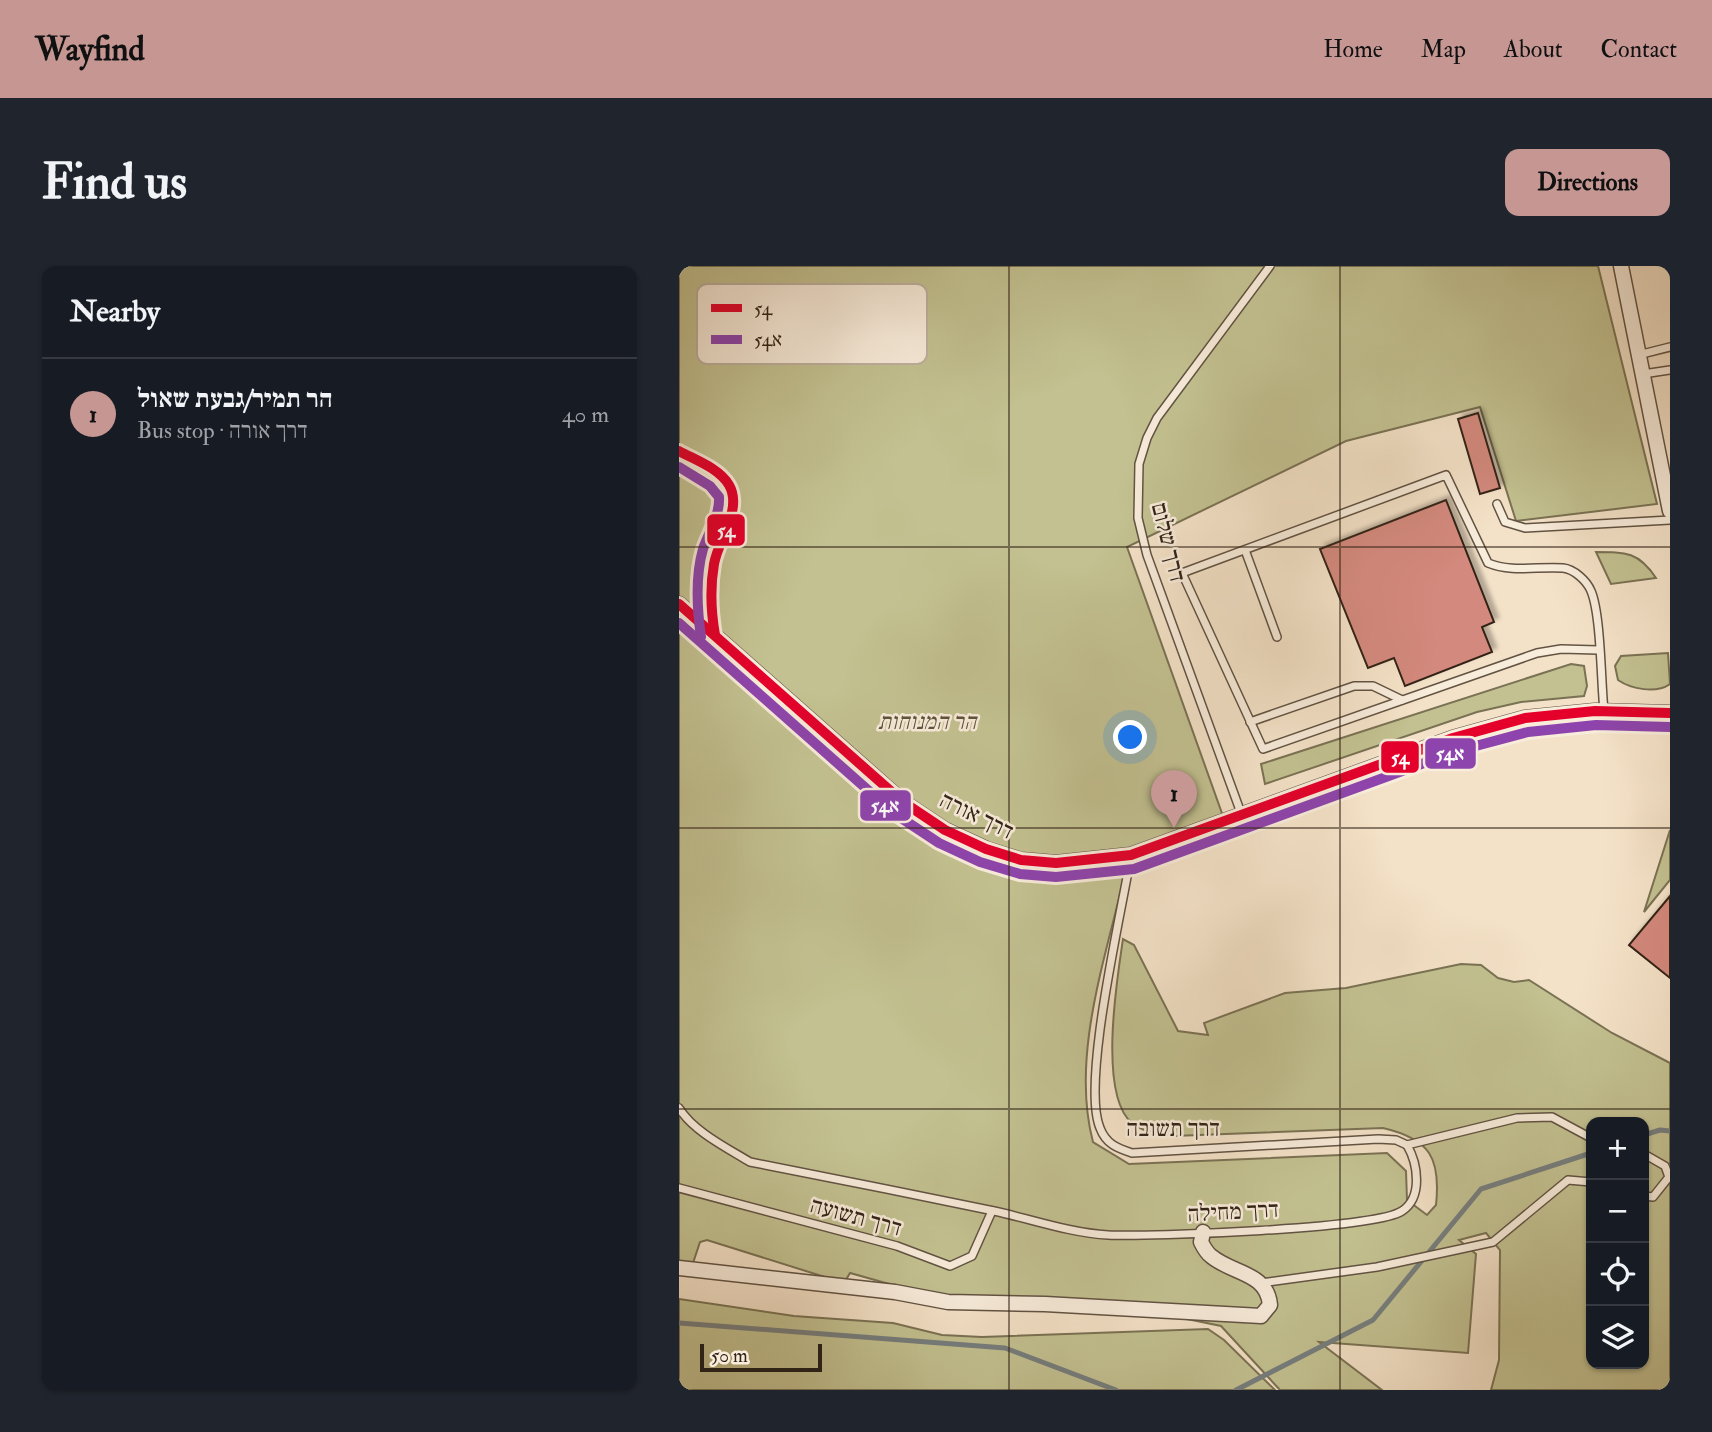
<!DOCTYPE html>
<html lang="en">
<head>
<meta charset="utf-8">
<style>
  :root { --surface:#171b24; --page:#20242c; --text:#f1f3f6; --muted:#9ea1a6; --line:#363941; --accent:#c59692 }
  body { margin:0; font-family:"IM FELL Double Pica","Frank Ruhl Libre",serif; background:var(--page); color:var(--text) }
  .controls { position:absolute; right:21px; bottom:21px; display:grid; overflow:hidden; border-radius:14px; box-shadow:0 2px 5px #0004 }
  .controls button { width:63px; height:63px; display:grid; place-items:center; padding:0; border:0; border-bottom:2px solid var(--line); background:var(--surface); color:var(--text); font:35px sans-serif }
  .scale { position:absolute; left:21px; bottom:18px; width:122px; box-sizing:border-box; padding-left:7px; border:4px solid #322317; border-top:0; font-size:19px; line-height:24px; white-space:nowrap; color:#322317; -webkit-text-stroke:5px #f8ecdb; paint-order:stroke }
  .you { position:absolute; left:452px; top:472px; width:24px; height:24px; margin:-18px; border:5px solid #fff; border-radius:50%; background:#1a73e8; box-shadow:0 0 0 10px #1a73e833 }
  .badge { display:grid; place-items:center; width:46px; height:46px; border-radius:50%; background:var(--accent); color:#111; font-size:23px; font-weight:700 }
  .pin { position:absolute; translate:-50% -58px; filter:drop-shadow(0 2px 4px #0008) }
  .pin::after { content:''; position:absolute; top:37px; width:24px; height:21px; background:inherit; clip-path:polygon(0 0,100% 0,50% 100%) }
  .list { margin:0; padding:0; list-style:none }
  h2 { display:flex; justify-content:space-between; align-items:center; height:91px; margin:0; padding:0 28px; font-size:30px }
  h2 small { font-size:23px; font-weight:400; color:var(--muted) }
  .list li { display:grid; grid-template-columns:46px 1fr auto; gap:21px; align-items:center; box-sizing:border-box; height:112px; padding:0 28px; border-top:2px solid var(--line) }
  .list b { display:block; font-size:26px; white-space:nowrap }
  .list p { margin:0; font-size:23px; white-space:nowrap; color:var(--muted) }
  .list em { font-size:23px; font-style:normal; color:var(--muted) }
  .icon { flex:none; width:38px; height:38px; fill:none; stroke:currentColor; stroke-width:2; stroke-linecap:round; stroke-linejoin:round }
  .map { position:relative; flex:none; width:991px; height:1124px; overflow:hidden; border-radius:14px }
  header { display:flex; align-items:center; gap:42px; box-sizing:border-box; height:98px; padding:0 35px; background:var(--accent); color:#111 }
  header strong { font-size:33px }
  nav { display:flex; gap:38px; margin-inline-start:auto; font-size:24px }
  .intro { display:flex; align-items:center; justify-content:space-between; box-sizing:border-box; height:168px; padding:0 42px }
  h1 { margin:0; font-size:49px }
  .button { padding:18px 32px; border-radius:14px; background:var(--accent); color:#111; font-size:24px; font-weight:700 }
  main { display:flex; gap:42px; padding:0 42px }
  aside { flex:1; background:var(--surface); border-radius:14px; box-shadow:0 2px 5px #0004 }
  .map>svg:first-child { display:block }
  .green { fill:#c3c191; stroke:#7a7254; stroke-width:2; fill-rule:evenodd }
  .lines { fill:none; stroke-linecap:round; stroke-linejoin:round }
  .stream { stroke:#767e7e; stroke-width:5 }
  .building { fill:#d3897d; stroke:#322317; stroke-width:2; filter:url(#shadow) }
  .service-casing { stroke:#625343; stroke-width:10 }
  .minor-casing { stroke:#625343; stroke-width:17 }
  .service { stroke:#f8ecdb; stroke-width:7 }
  .minor { stroke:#f8ecdb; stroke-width:14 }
  .bus-1-casing { stroke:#f8ecdb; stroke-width:16 }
  .bus-2-casing { stroke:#f8ecdb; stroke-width:16 }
  .bus-1 { stroke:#e4002b; stroke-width:10 }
  .bus-2 { stroke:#8e44ad; stroke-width:10 }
  .grid { fill:none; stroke:#322317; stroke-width:2; stroke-opacity:0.55 }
  .labels { text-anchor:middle; stroke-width:5; stroke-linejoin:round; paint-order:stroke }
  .street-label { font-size:23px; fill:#322317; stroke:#f8ecdb }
  .park-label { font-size:23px; font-style:italic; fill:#5e523c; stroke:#f8ecdb }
  .key { fill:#f8ecdb; stroke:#bdb0a0; stroke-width:2 }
  .key-label { font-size:19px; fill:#322317 }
  .line-badge { stroke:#f8ecdb; stroke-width:2.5 }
  .badge-label { font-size:19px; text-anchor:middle; font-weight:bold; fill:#fff }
</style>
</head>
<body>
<header>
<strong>Wayfind</strong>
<nav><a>Home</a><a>Map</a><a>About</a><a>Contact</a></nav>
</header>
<div class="intro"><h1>Find us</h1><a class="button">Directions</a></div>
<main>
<aside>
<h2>Nearby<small></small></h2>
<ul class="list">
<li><span class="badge">1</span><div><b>הר תמיר/גבעת שאול</b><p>Bus stop · דרך אורה</p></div><em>40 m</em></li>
</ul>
</aside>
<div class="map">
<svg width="991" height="1124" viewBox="0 0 991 1124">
  <defs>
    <filter id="shadow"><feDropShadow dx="4.5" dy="-4.5" stdDeviation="2" flood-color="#0004"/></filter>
  </defs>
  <rect width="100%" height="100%" fill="#f4e2c8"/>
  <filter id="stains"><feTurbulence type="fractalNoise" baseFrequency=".00286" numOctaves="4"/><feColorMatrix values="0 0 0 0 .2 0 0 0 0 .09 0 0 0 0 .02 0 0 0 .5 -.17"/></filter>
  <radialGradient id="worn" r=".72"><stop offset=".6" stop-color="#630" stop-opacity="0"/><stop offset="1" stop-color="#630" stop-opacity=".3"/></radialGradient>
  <!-- green -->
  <g class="green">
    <path d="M0,0H919L978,238L837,255L801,141L667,175L448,281L545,553L447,603C428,689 391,789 414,876L450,898L708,887L727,905L728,934L748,949L757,939C762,892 751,873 704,862L494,870C480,867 465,867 453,857C419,829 438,713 444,673L455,679L499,765L529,769L525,757L606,727L667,722L782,698L802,699L819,712L835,716L850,714L933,767L991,797V1124H812L820,1094L821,984L807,967L780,974L797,988L789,1087L640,1076L703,1124H601L542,1060L445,1040L321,1030L260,1032L171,1007L165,1017L28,974L21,976L13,1000L0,997ZM912,856H965V1098H912Z"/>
    <path d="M917,286C947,286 960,286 977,312L932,318Z"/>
    <path d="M989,387L991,418C977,428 952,423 939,414L936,400L942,390Z"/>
    <polygon points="892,398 905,400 908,420 905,430 842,436 798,446 586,518 582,498"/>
    <polygon points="991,564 991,614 965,646"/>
    <polygon points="0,1033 115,1050 214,1057 263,1069 303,1071 529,1063 545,1074 596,1124 0,1124"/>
  </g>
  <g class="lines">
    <!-- stream -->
    <g class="stream">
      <polyline points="965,869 981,864 991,865"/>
      <polyline points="0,1057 326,1082 437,1124"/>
      <polyline points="557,1124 694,1054 802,923 912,887"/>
    </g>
  </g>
  <!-- building -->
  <g class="building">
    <polygon points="799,147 821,222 801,228 779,153"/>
    <polygon points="767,234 815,356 803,361 813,386 726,420 715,392 689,402 641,283"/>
    <polygon points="991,630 991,712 950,679"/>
  </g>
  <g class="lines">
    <!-- service casing -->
    <g class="service-casing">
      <g id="service">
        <polyline points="959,89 991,81"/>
        <polyline points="964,108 991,104"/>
        <path d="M0,185C15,194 39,204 49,218C65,240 39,273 35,295C31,318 31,343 35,365"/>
        <polyline points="818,238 826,256 846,262 991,254"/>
        <polyline points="566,284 598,371"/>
        <path d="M919,384L882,383L858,387L584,483L503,307L767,209L809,297C833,307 859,300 884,302C895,303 908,315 912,325C922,348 922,417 925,445"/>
        <polyline points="571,456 675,420 694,420 723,434"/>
        <polyline points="562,547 468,289 459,252 460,198 468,172 478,152 591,0"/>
        <path d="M452,589C443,645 402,817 421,862C427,878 438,882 453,887L699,873L717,874L728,879"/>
        <path d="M0,842C14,865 48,882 71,896C152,912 234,928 315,945C352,953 391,967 429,969C471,971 696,963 723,945C744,931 739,898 728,879"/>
        <polyline points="728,879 838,852 873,851 912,872"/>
        <polyline points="965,888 986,900 990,911 974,931 965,930"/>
        <polyline points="0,922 218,980 271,1000 293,990 313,945"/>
        <polyline points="582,1017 698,1001 814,976 889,914 912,916"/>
      </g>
    </g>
    <!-- minor casing -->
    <g class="minor-casing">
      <g id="minor">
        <polyline points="942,0 991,245"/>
        <polyline points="0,338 224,536 266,564 307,583 342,594 377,597 452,589 774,472 846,452 916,445 991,447"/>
        <path d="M0,1002L216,1026L269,1036L366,1038L582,1050L591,1039C588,1006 553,1008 532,990C528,987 524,980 522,976L524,966"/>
      </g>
    </g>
    <!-- service -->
    <use href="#service" class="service"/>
    <!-- minor -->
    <use href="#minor" class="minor"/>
    <!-- bus-1 casing -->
    <g class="bus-1-casing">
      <g id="bus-1">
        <path d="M0,185C16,194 40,202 50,219C64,243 39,274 35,298C31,321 32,346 36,369"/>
        <polyline points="0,338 224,536 266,564 307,583 342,594 377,597 452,589 774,472 846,452 916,445 991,447"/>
      </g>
    </g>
    <!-- bus-2 casing -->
    <g class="bus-2-casing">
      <g id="bus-2">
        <path d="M0,201L31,220L40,231C41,249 30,266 24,283C16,311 18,343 22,371"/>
        <polyline points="0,357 216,548 260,577 301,596 341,608 377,611 455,603 778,485 849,466 917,459 991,461"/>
      </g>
    </g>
    <!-- bus-1 -->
    <use href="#bus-1" class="bus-1"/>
    <!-- bus-2 -->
    <use href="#bus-2" class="bus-2"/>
  </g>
  <!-- grid -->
  <path class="grid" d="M330,0V1124M661,0V1124M0,281H991M0,562H991M0,843H991"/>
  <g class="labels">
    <!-- street labels -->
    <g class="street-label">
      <text transform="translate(490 276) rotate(76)" y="8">דרך שלום</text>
      <text transform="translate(298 549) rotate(26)" y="8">דרך אורה</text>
      <text x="494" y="870">דרך תשובה</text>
      <text transform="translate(554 945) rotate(-3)" y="8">דרך מחילה</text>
      <text transform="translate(177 950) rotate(15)" y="8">דרך תשועה</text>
    </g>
    <!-- park labels -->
    <g class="park-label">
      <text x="248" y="463">הר המנוחות</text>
    </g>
  </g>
  <!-- legend -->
  <rect x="18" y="18" width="230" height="80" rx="10" class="key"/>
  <rect x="32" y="38" width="31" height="8" fill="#e4002b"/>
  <rect x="32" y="69" width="31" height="9" fill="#8e44ad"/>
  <g class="key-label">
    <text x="75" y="49">54</text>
    <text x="75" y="80">54א</text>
  </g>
  <g class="line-badge">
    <rect x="27" y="247" width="40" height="34" rx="7" fill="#e4002b"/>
    <rect x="745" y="471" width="53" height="33" rx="7" fill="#8e44ad"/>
    <rect x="701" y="474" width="40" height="34" rx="7" fill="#e4002b"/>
    <rect x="180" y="523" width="53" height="33" rx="7" fill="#8e44ad"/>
  </g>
  <g class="badge-label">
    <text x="47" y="271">54</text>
    <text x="771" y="494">54א</text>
    <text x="721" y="498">54</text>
    <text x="206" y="546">54א</text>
  </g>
  <rect width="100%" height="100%" filter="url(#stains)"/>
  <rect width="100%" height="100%" fill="url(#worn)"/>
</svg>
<div class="controls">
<button>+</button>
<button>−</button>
<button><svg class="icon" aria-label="locate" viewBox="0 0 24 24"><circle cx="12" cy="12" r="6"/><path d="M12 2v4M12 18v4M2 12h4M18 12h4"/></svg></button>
<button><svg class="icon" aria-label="layers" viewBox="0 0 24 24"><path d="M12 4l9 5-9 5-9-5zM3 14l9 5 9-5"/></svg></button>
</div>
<div class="scale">50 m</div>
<div class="you"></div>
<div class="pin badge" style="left:495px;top:562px">1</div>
</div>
</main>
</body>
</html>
